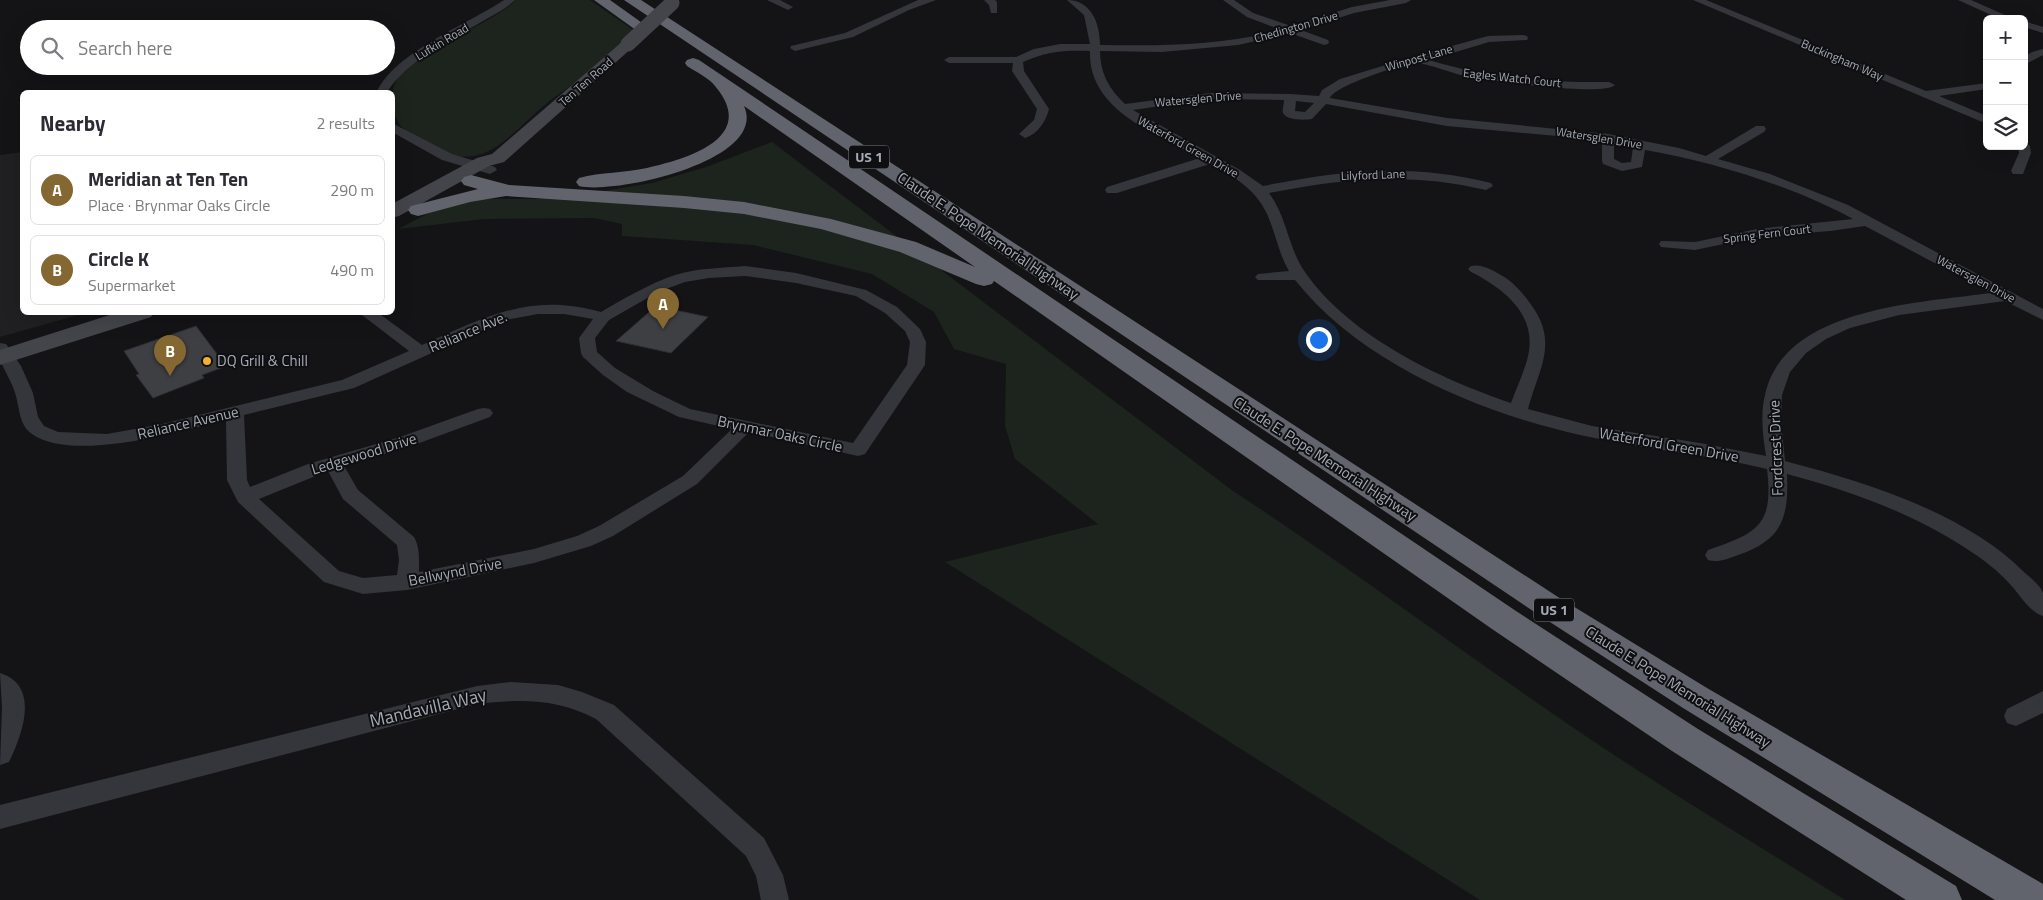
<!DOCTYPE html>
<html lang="en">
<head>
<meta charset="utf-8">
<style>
  :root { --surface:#fff; --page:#f7f7f7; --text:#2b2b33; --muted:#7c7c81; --line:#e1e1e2; --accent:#856731 }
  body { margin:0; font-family:"Titillium Web",sans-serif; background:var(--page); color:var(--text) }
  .controls { position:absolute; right:15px; top:15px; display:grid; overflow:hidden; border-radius:8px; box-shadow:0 5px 20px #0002 }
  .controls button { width:45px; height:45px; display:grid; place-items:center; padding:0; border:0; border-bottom:1px solid var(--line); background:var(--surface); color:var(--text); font:25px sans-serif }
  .you { position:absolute; left:1318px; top:339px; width:18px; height:18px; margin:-12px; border:4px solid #fff; border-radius:50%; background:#1a73e8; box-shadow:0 0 0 8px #1a73e833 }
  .badge { display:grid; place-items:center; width:32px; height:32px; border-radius:50%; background:var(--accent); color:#fff; font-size:16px; font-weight:700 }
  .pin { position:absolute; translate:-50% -41px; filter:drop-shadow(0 1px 2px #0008) }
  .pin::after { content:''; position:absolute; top:26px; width:18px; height:15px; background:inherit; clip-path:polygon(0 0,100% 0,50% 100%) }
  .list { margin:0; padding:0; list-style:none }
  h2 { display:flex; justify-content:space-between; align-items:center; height:65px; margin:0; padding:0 20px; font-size:21px }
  h2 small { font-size:16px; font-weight:400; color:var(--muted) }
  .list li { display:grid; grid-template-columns:32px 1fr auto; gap:15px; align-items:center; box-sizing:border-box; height:70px; margin:0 10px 10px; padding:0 10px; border:1px solid var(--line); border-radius:8px }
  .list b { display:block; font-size:19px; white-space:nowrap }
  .list p { margin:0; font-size:16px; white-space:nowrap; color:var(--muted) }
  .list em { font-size:16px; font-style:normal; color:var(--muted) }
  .icon { flex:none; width:28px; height:28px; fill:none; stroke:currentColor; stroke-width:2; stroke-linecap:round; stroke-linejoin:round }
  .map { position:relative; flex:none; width:2043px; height:900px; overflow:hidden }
  .search { position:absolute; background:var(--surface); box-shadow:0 5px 20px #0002; left:20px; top:20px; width:375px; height:55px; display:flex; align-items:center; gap:12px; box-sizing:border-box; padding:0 18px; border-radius:28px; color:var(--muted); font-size:19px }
  .panel { position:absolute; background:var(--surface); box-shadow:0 5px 20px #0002; left:20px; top:90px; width:375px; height:225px; border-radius:8px }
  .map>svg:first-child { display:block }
  .built { fill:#202023 }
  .green { fill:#1c241d }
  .building { fill:#3e3f43; stroke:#2e2e32 }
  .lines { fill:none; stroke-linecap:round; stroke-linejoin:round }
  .minor { fill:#35363b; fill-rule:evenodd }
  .secondary { fill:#43454b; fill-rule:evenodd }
  .motorway { fill:#61646c; fill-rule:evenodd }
  .secondary-bridge { stroke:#43454b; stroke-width:15 }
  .poi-dot { fill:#f3b12e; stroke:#0f0f11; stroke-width:2 }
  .labels { text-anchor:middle; stroke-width:4; stroke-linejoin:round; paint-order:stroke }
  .far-street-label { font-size:12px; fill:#a5abb6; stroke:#0f0f11 }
  .shield { fill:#0f0f11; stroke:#787c84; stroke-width:1 }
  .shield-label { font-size:14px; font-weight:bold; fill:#a5abb6 }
  .street-label { font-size:15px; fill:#a5abb6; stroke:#0f0f11 }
  .poi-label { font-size:15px; fill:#a5abb6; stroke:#0f0f11; text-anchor:start }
  .near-street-label { font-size:18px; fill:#a5abb6; stroke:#0f0f11 }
</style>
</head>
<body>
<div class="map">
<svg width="2043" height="900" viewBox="0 0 2043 900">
  <rect width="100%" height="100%" fill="#141416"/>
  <!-- built -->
  <polygon class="built" points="22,152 22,312 85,313 0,337 0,155"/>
  <!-- green -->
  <g class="green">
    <path d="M516,0H590L635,31C624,41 613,52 602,62C585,77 565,89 547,103C528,118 505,146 482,154C474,156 463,158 455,156C442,154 408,135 400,125C390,110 389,90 399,76C426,42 484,30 516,0Z"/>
    <path d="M772,142L1233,491C1355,571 1471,659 1593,741C1675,796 1761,847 1845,900H1480L945,562L1098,524L1015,459L1005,426L1006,364L954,349L934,312L872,274L753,245L622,236V224L594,218L484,219L398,229L431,212L476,199H536L604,191L652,183L706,167Z"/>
  </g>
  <!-- building -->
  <g class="building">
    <polygon points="656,306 708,317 671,353 616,341"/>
    <polygon points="196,326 226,366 202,375 204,378 153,398 136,375 139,374 124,351"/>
  </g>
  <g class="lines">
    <!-- minor -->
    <g class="minor">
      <path d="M504,0H515C506,9 493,15 483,21C449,41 409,59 387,92H377C394,53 468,24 504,0Z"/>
      <polygon points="767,0 780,0 793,7 788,10"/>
      <polygon points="918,0 936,0 909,10 853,37 795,51 790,48 791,46 845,33"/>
      <polygon points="984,0 995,0 997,2 997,13 991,13 989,5"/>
      <path d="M1067,0C1091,0 1100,23 1100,45C1161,46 1222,46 1281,30L1247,17L1223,0H1234L1253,13L1291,26L1352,7L1390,0H1411L1406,3L1354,13L1301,30L1328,40L1329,42L1328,44L1324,45L1290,33L1238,45L1162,52L1100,51C1100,73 1109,89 1125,104L1210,93L1290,94L1319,96L1322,90L1340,79L1412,57L1488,36L1523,35L1527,36L1528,38L1527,40L1489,42L1429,60C1486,78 1550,83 1609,82L1615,85C1603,97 1485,80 1464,76C1453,73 1425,63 1416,63C1402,64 1334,86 1330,98L1447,118L1608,134L1679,148L1706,156L1756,126H1764L1766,129L1764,132L1718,159L1770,174L1848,205L2043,309V320L2005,301L1899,315L1850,328L1826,339L1806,353L1790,372L1782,395L1781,421L1785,461C1865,482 1966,513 2025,573C2031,578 2041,586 2043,593C2043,600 2043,609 2043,616C2029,612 2019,593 2008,582C1998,571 1985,561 1973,553C1918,515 1851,491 1787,474C1789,518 1782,540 1738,555C1727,559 1718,563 1708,560L1705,555L1708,550C1757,533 1774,526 1767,469C1705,454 1642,449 1580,435C1478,412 1361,363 1295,280H1258L1255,277L1258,274L1289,271C1280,256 1277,240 1271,224C1261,193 1238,178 1210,164L1117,193H1107L1105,190L1107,187L1200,158C1156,133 1088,111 1090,51C1064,50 1048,51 1023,62L1024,71L1049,109C1046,121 1038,134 1025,138L1019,134L1034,120L1037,109L1012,71L1013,63H949L944,60L949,57H1016L1034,49L1060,44H1090L1084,15ZM1210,99L1284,100C1284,104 1282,111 1283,113C1287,121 1306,120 1312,119L1326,104L1447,126L1580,138L1602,142V161L1603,164L1622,171L1642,167L1645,150C1714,162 1792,186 1853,219L1757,229L1695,242L1661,241L1659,244L1661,247L1695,250L1757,237L1830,231L1865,226L1991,293C1920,303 1784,307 1765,395C1760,415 1763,437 1766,456L1700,443L1592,426L1528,409C1538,370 1559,344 1532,306C1525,296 1517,286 1506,278C1496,272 1482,263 1471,266L1468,269L1471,272C1501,287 1535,312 1529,351C1526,369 1517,386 1511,403C1440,379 1349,336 1305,272C1288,248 1287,217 1269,193C1344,178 1411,172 1486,190L1493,186L1491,183C1410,163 1343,170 1263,186L1240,170L1133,110ZM1296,101L1314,103L1305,112L1295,111ZM1614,144L1633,147L1631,162L1622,163L1614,159Z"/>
      <polygon points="1693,0 1706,0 1926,91 1987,83 1987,89 1939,96 1987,116 1987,124"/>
      <polygon points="1958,0 1971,0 2014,19 2000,19"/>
      <polygon points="2024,21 2043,27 2043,33 2024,27"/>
      <polygon points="2043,49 2043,55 2024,65 2024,57 2032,52"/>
      <polygon points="392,123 452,154 495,167 497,170 490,174 442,160 392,132"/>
      <polygon points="2024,142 2030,146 2031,153 2023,174 2013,174 2011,171 2019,153 2018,146 2024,146"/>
      <path d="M745,266L796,273L866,290L897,307L920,329L926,342L925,365L865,454L858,456L749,432L697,484L613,536L591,546L534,563L407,590L363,594L324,582L238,502L227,480L226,420C181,431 73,463 32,434C18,424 20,407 15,393C12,382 5,372 1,362C0,357 0,349 0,343L6,344L21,366L33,393L38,417L44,426L58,432L107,434L162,424L342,380L409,351L358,312H377L422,345C486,317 529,292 601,312C625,298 649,284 675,275C697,268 722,268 745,266ZM745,276L796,283L856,296L885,313L905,331L910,342L907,365L853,443L690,409L653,391L615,368L597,352L595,338L609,320L658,292L685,282L709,278ZM538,314H564L593,319L579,338L581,353L583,357L603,375L627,392L679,417L732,429L683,476L599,526L577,536L534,549L419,572C419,560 420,547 414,537L358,490L344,466L414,445L490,417L493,413L490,409L484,408L478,409L400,437L308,464L250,487L247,480L244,415L354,388L505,320ZM328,471L343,499L397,545L399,560L397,575L363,578L339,571L259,499Z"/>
      <path d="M0,673C41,686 22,735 9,762L0,765L2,707Z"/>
      <path d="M511,682L558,685L582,692L614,705L764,838L783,875L789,900H761L756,876L746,856L596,719C556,698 521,699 477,704L0,829V805L477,686Z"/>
      <polygon points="2043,691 2043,713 2016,726 2007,723 2004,716 2007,709"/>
    </g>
    <!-- secondary -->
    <g class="secondary">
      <polygon points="628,40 633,41 635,44 633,47 504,162 489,166 399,216 392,218 392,204 477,158 492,154 623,41"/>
      <polygon points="119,312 154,312 151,317 0,365 0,350"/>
    </g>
    <!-- motorway -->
    <g class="motorway">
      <polygon points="594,0 610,0 652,30 650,33 640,33"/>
      <polygon points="624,0 641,0 1558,597 1707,688 2043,884 2043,900 1995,900 1683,708 1536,613"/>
      <path d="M693,58L699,60L1516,611L1698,729L1956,886L1962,900H1906L1672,751L1492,629L994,281L992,284L984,286L976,284L900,252L821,229L744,214L684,208L506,196L470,202L418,216L411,214L408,210L411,206L478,189L464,185L461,181L464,177L471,175L509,185L684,196L744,202L831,219L916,242L975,267L744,106C769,161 614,195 579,186L576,182L579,178C601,172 625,173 647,168C687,159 759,138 715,86C709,78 696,72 687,66L685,63L687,60Z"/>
    </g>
    <!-- secondary-bridge -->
    <polyline class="secondary-bridge" points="628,44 672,3"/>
  </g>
  <!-- markers -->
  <circle class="poi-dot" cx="207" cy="361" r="5"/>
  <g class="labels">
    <!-- far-street labels -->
    <g class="far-street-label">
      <text transform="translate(1296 27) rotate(-16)" y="4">Chedington Drive</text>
      <text transform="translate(442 42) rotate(-31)" y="4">Lufkin Road</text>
      <text transform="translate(1419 58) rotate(-16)" y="4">Winpost Lane</text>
      <text transform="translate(1842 60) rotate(23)" y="4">Buckingham Way</text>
      <text transform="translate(1512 78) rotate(6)" y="4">Eagles Watch Court</text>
      <text transform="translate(586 82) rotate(-41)" y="4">Ten Ten Road</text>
      <text transform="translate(1198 99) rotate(-5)" y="4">Watersglen Drive</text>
      <text transform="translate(1599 138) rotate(9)" y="4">Watersglen Drive</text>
      <text transform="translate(1188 147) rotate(29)" y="4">Waterford Green Drive</text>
      <text transform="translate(1373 175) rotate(-2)" y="4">Lilyford Lane</text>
      <text transform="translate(1767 234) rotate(-7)" y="4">Spring Fern Court</text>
      <text transform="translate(1976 279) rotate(28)" y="4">Watersglen Drive</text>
    </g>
    <!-- shield labels -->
    <g class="shield">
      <rect x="849" y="145.5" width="40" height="23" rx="4"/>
      <rect x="1534" y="598.5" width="40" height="23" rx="4"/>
    </g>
    <g class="shield-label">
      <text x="869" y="162">US 1</text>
      <text x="1554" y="615">US 1</text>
    </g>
    <!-- street labels -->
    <g class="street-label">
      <text transform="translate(988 236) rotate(34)" y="5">Claude E. Pope Memorial Highway</text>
      <text transform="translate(468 332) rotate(-23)" y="5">Reliance Ave.</text>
      <text transform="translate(188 423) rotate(-13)" y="5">Reliance Avenue</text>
      <text transform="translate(780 434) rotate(12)" y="5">Brynmar Oaks Circle</text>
      <text transform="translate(1669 445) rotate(10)" y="5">Waterford Green Drive</text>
      <text transform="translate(1776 448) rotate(-92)" y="5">Fordcrest Drive</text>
      <text transform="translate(364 454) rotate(-17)" y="5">Ledgewood Drive</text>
      <text transform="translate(1325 459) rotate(33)" y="5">Claude E. Pope Memorial Highway</text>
      <text transform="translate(455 572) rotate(-11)" y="5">Bellwynd Drive</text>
      <text transform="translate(1678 687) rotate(32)" y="5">Claude E. Pope Memorial Highway</text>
    </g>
    <!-- poi labels -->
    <g class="poi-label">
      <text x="217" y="366">DQ Grill &amp; Chill</text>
    </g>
    <!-- near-street labels -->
    <g class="near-street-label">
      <text transform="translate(428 708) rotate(-13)" y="6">Mandavilla Way</text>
    </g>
  </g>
</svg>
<div class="controls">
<button>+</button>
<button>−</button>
<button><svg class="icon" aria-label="layers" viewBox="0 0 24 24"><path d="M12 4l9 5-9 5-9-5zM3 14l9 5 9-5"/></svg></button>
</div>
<div class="you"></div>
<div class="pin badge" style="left:663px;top:329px">A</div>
<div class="pin badge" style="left:170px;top:376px">B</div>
<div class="search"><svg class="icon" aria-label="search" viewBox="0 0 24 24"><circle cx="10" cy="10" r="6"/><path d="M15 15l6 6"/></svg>Search here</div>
<section class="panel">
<h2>Nearby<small>2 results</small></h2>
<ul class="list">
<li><span class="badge">A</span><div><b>Meridian at Ten Ten</b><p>Place · Brynmar Oaks Circle</p></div><em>290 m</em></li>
<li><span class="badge">B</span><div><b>Circle K</b><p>Supermarket</p></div><em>490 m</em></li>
</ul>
</section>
</div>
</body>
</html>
